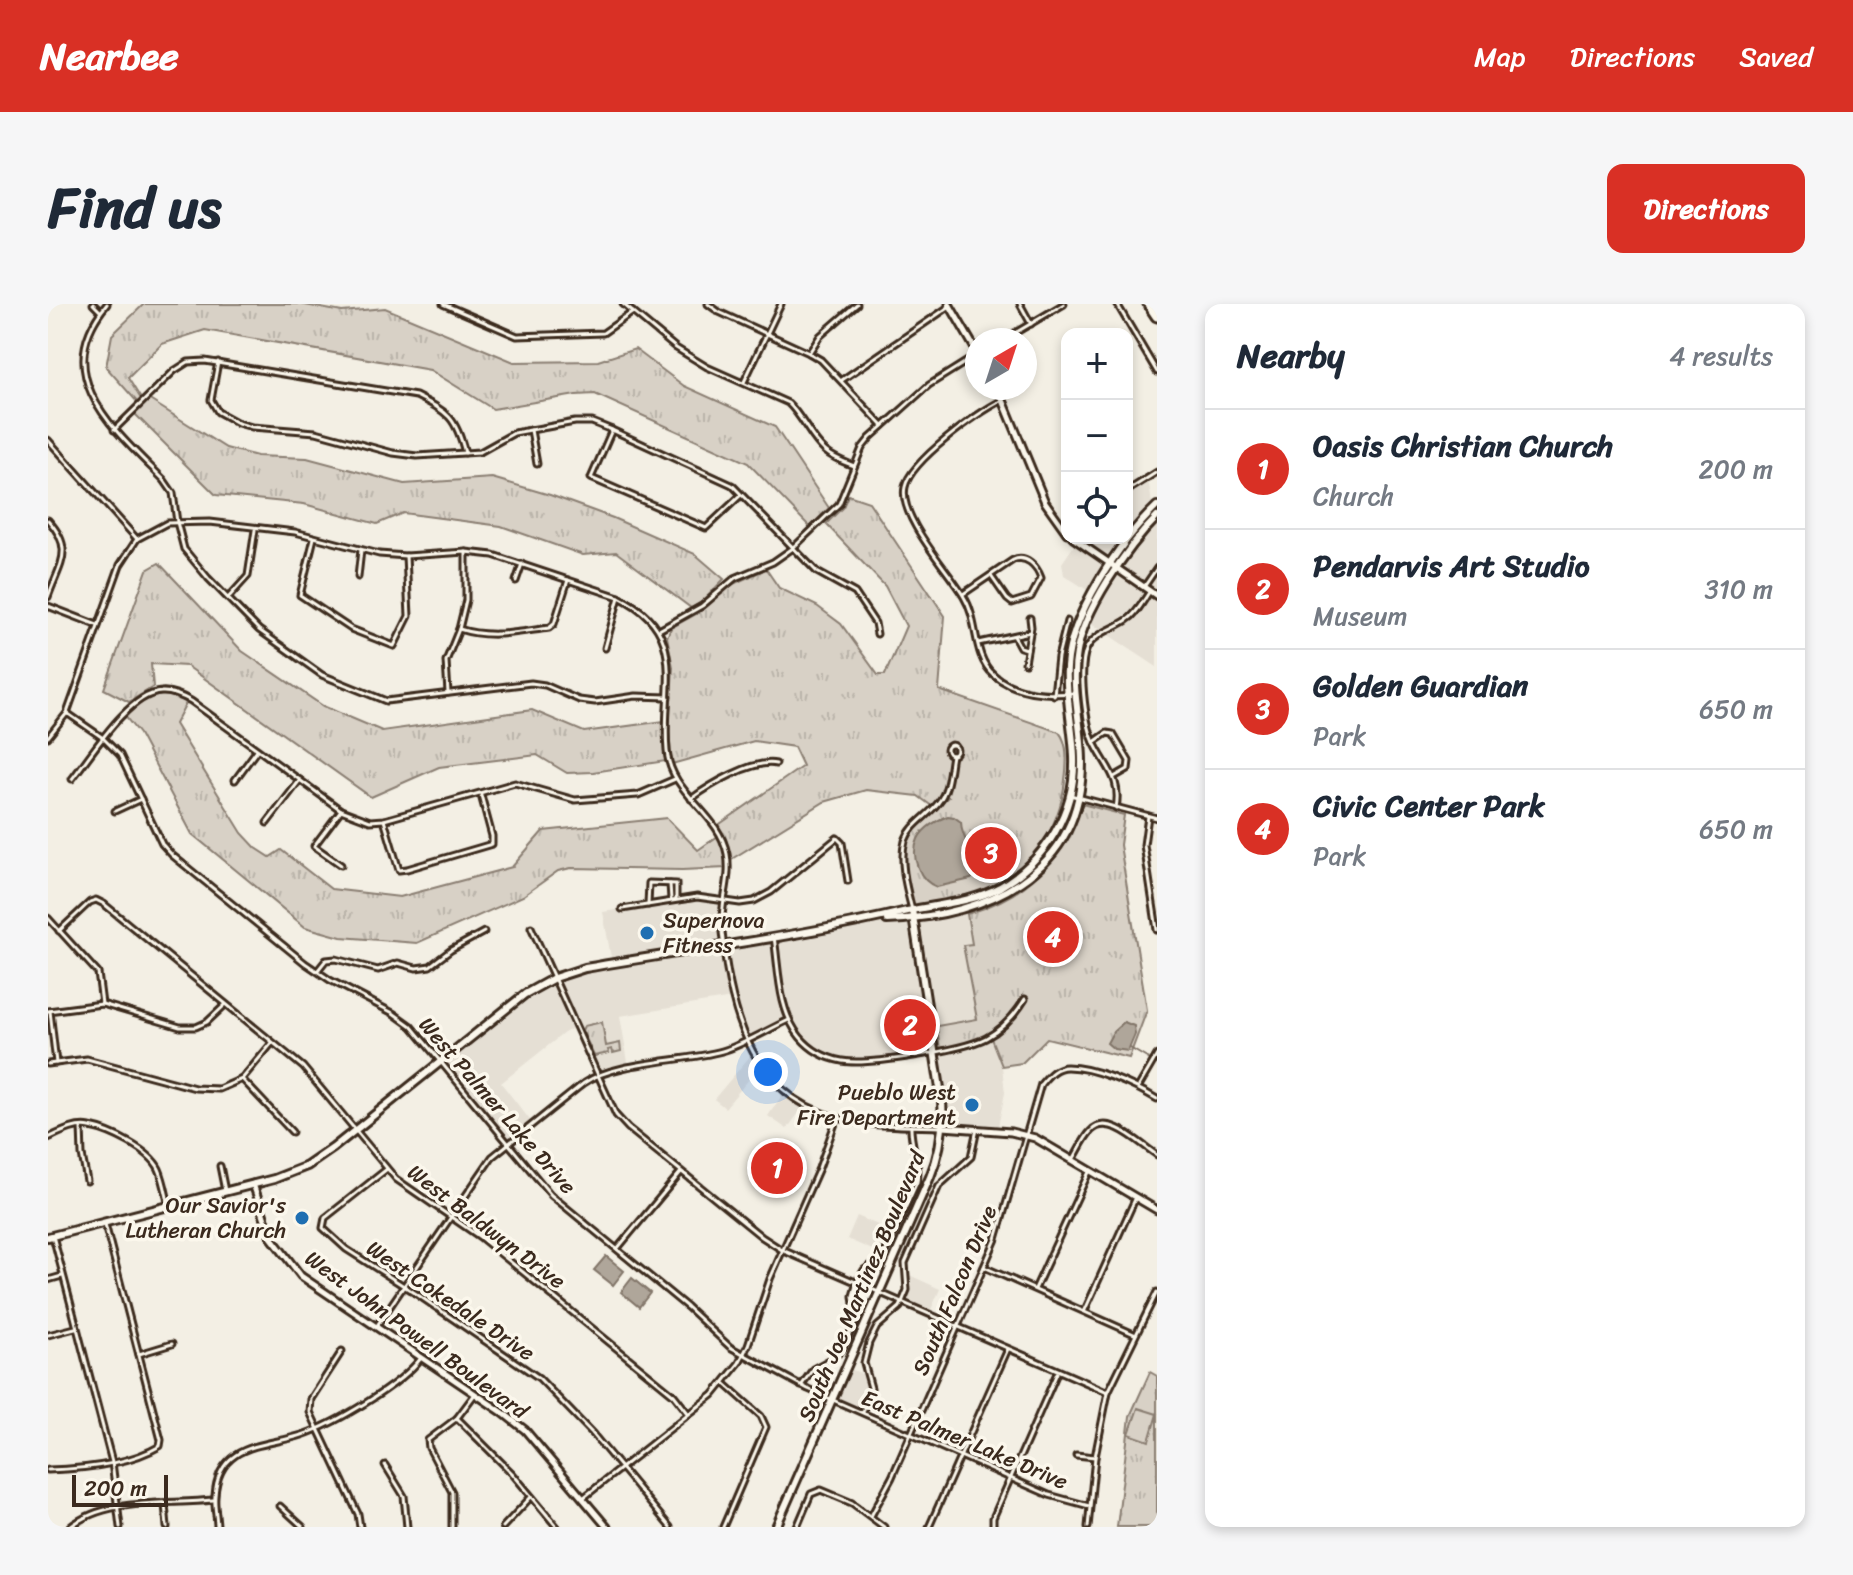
<!DOCTYPE html>
<html lang="en">
<head>
<meta charset="utf-8">
<style>
  :root { --surface:#fff; --page:#f6f6f7; --text:#1f2937; --muted:#747a83; --line:#e0e1e3; --accent:#d93025 }
  body { margin:0; font-family:Sriracha,sans-serif; background:var(--page); color:var(--text) }
  .controls { position:absolute; right:24px; top:24px; display:grid; overflow:hidden; border-radius:16px; box-shadow:0 4px 12px #0003 }
  .controls button { width:72px; height:72px; display:grid; place-items:center; padding:0; border:0; border-bottom:2px solid var(--line); background:var(--surface); color:var(--text); font:40px sans-serif }
  .compass { position:absolute; left:917px; top:24px; width:72px; height:72px; border-radius:50%; background:var(--surface); box-shadow:0 4px 12px #0003; rotate:39deg }
  .scale { position:absolute; left:24px; bottom:20px; width:96px; box-sizing:border-box; padding-left:8px; border:4px solid #3b2a1e; border-top:0; font-size:22px; line-height:28px; white-space:nowrap; color:#3b2a1e; -webkit-text-stroke:6px #fbf7ec; paint-order:stroke }
  .you { position:absolute; left:720px; top:768px; width:28px; height:28px; margin:-20px; border:6px solid #fff; border-radius:50%; background:#1a73e8; box-shadow:0 0 0 12px #1a73e833 }
  .badge { display:grid; place-items:center; width:52px; height:52px; border-radius:50%; background:var(--accent); color:#fff; font-size:26px; font-weight:700 }
  .pin { position:absolute; translate:-50% -50%; border:4px solid #fff; box-shadow:0 2px 8px #0006 }
  .list { margin:0; padding:0; list-style:none }
  h2 { display:flex; justify-content:space-between; align-items:center; height:104px; margin:0; padding:0 32px; font-size:34px }
  h2 small { font-size:26px; font-weight:400; color:var(--muted) }
  .list li { display:grid; grid-template-columns:52px 1fr auto; gap:24px; align-items:center; box-sizing:border-box; height:120px; padding:0 32px; border-top:2px solid var(--line) }
  .list b { display:block; font-size:30px; white-space:nowrap }
  .list p { margin:0; font-size:26px; white-space:nowrap; color:var(--muted) }
  .list em { font-size:26px; font-style:normal; color:var(--muted) }
  .icon { flex:none; width:44px; height:44px; fill:none; stroke:currentColor; stroke-width:2; stroke-linecap:round; stroke-linejoin:round }
  .map { position:relative; flex:none; width:1109px; height:1223px; overflow:hidden; border-radius:16px }
  header { display:flex; align-items:center; gap:48px; box-sizing:border-box; height:112px; padding:0 40px; background:var(--accent); color:#fff }
  header strong { font-size:38px }
  nav { display:flex; gap:44px; margin-inline-start:auto; font-size:28px }
  .intro { display:flex; align-items:center; justify-content:space-between; box-sizing:border-box; height:192px; padding:0 48px }
  h1 { margin:0; font-size:56px }
  .button { padding:20px 36px; border-radius:16px; background:var(--accent); color:#fff; font-size:28px; font-weight:700 }
  main { display:flex; gap:48px; padding:0 48px }
  aside { flex:1; background:var(--surface); border-radius:16px; box-shadow:0 4px 12px #0003 }
  .map>svg:first-child { display:block }
  .built { fill:#e5dfd4 }
  .grass { fill:url(#grass-tufts); stroke:#8a7e72; stroke-width:2; fill-rule:evenodd }
  .garden { fill:#d8d1c6; stroke:#8a7e72; stroke-width:2 }
  .water { fill:#afa69a; stroke:#817468; stroke-width:2 }
  .lines { fill:none; stroke-linecap:round; stroke-linejoin:round }
  .stream { stroke:#817468; stroke-width:2 }
  .minor-casing { stroke:#3b2a1e; stroke-width:9 }
  .tertiary-casing { stroke:#3b2a1e; stroke-width:11 }
  .secondary-casing { stroke:#3b2a1e; stroke-width:12 }
  .trunk-casing { stroke:#3b2a1e; stroke-width:15 }
  .minor { stroke:#fbf7ec; stroke-width:3 }
  .tertiary { stroke:#fbf7ec; stroke-width:5 }
  .secondary { stroke:#fbf7ec; stroke-width:6 }
  .trunk { stroke:#fbf7ec; stroke-width:9 }
  .poi-dot { fill:#1f6fb2; stroke:#fbf7ec; stroke-width:3 }
  .labels { text-anchor:middle; stroke-width:7; stroke-linejoin:round; paint-order:stroke }
  .poi-label { font-size:22px; fill:#3b2a1e; stroke:#fbf7ec; text-anchor:end }
  .street-label { font-size:22px; fill:#3b2a1e; stroke:#fbf7ec }
</style>
</head>
<body>
<header>
<strong>Nearbee</strong>
<nav><a>Map</a><a>Directions</a><a>Saved</a></nav>
</header>
<div class="intro"><h1>Find us</h1><a class="button">Directions</a></div>
<main>
<div class="map">
<svg width="1109" height="1223" viewBox="0 0 1109 1223">
  <defs>
    <pattern id="grass-tufts" width="24" height="20" patternUnits="userSpaceOnUse" patternTransform="scale(2)"><rect width="24" height="20" fill="#d8d1c6"/><path d="M3 7l-1-3M5 7V3M7 7l1-3M15 17l-1-3M17 17v-4M19 17l1-3" fill="none" stroke="#bab4aa"/></pattern>
  </defs>
  <rect width="100%" height="100%" fill="#f3efe4"/>
  <filter id="ink" filterUnits="userSpaceOnUse"><feTurbulence type="fractalNoise" baseFrequency=".0125" numOctaves="2"/><feDisplacementMap in="SourceGraphic" scale="16" xChannelSelector="R" yChannelSelector="G"/><feConvolveMatrix kernelMatrix="1 2 1 2 8 2 1 2 1" color-interpolation-filters="sRGB"/></filter>
  <g filter="url(#ink)">
    <!-- built -->
    <g class="built">
      <polygon points="1100,174 1105,206 1109,211 1109,363 1038,316 1050,293 1016,271 1014,259 1031,234 1079,234 1079,187"/>
      <polygon points="649,593 675,596 673,615 676,640 918,604 924,640 916,641 929,716 882,723 886,746 916,741 942,732 954,762 957,789 949,827 895,823 885,747 818,758 792,757 767,746 751,732 741,716 698,737 684,694 572,712 581,764 548,772 527,723 516,729 453,779 485,820 460,840 393,757 493,680 564,659 555,608"/>
      <polygon points="703,751 714,766 702,774 677,804 666,795"/>
      <polygon points="736,788 756,802 739,825 720,812"/>
      <polygon points="809,912 846,928 836,951 799,935"/>
      <polygon points="857,969 892,985 882,1008 857,997 860,985"/>
      <polygon points="800,1064 817,1071 821,1082 820,1091 813,1104 792,1094 793,1083"/>
    </g>
    <!-- grass -->
    <g class="grass">
      <polygon points="96,0 252,0 294,8 337,4 466,58 550,57 587,45 636,82 727,123 781,204 762,223 700,159 547,90 528,91 445,105 382,66 157,26 114,40 80,74 93,95 90,99 58,63 64,31"/>
      <polygon points="100,95 178,144 209,152 259,154 356,180 444,174 502,191 565,214 647,250 676,275 655,297 643,304 568,248 535,251 453,222 355,209 329,220 256,200 168,191 86,109"/>
      <path d="M800,191L821,198L897,312L891,386L1011,428C1021,440 1019,461 1017,476C1012,524 982,571 934,590C914,597 889,599 868,603L864,601C853,534 852,538 900,493H894L885,503L870,492L818,486L776,498L682,556L678,535L669,522L755,462L746,443L706,437L624,460L621,428L625,363L619,333L623,324L650,309L683,281L718,265L731,284L769,302L793,320L830,371H837L858,322L837,282L778,220L795,203ZM896,513L913,522V529L932,562L871,566C864,539 874,527 896,513Z"/>
      <polygon points="111,259 194,347 275,402 334,427 484,406 536,428 617,417 618,457 545,468 519,469 489,451 391,463 323,493 139,362 103,360 105,383 81,398 56,385 99,266"/>
      <path d="M123,391L139,397L127,420L194,529L208,544L222,553L233,546L283,585L352,593L464,563L495,527L619,514L650,546L670,532L677,550L678,564L634,566L523,564L510,567L475,592L369,639L293,633L257,623L144,530L91,430L77,412C91,398 102,390 123,391Z"/>
      <path d="M1034,500L1076,511L1072,541L1099,706L1081,754L999,734L974,759L954,762L942,732L916,741L892,746L889,722L929,715L915,641L924,640L919,610C979,592 1013,558 1034,500Z"/>
      <polygon points="554,718 558,742 572,739 573,747 565,749 564,745 560,746 561,749 546,752 534,726 536,722"/>
      <polygon points="1102,1068 1109,1072 1109,1223 1069,1223 1082,1112"/>
    </g>
    <!-- garden -->
    <g class="garden">
      <polygon points="926,528 940,533 949,541 949,558 945,563 937,563 932,551 933,538 921,533"/>
      <polygon points="1090,1104 1109,1110 1101,1137 1081,1130"/>
    </g>
    <!-- water -->
    <g class="water">
      <path d="M900,512L906,513L913,518C913,536 928,548 932,565L923,575L889,583C871,577 862,552 870,535C875,524 889,516 900,512Z"/>
      <polygon points="1076,718 1086,722 1087,730 1080,747 1066,745 1059,739 1065,728"/>
      <polygon points="558,952 576,967 565,981 546,966"/>
      <polygon points="584,974 602,989 591,1003 573,988"/>
    </g>
    <g class="lines">
      <!-- stream -->
      <polyline class="stream" points="1082,744 1109,760"/>
      <!-- minor casing -->
      <g class="minor-casing">
        <g id="minor">
          <polyline points="45,0 52,7"/>
          <path d="M59,0C0,71 66,126 116,176L125,189L129,218L136,245L160,274L211,326L274,371L338,397L483,379L497,381L531,396L547,398L588,392L620,393"/>
          <polyline points="395,0 469,32 555,29 585,8"/>
          <path d="M575,0L628,44L659,63L740,99C755,113 762,134 777,147C785,154 796,158 806,162"/>
          <polyline points="660,0 671,8 761,49 773,56 835,122"/>
          <polyline points="972,0 983,20"/>
          <polyline points="1069,0 1109,68"/>
          <polyline points="955,36 1016,0"/>
          <polyline points="761,49 772,32 809,0"/>
          <polyline points="170,58 163,96 170,108 190,119 204,123 268,128 345,149 369,152 432,148 466,129 527,118 544,118 564,126 684,181 769,268 807,289 827,319 829,330"/>
          <polyline points="794,76 902,2"/>
          <polyline points="696,78 733,0"/>
          <path d="M955,96C931,108 863,156 857,183C850,213 901,267 916,293C931,317 924,352 946,371C967,390 1001,391 1027,389"/>
          <path d="M66,126L126,67L140,58L157,57L368,92C400,108 408,113 417,149"/>
          <polyline points="483,126 489,160"/>
          <polyline points="564,126 543,174 658,224 693,191"/>
          <polyline points="0,136 89,235"/>
          <polyline points="1079,187 1109,168"/>
          <path d="M0,216C27,246 12,259 0,293"/>
          <polyline points="266,234 252,291 303,325 346,342 361,312 358,252"/>
          <polyline points="310,273 313,246"/>
          <polyline points="468,277 474,260"/>
          <polyline points="1096,283 1109,264"/>
          <path d="M915,290L965,256C978,250 989,262 993,274L983,293L964,299L959,295L943,272"/>
          <polyline points="180,294 200,272 207,226"/>
          <polyline points="0,302 49,321"/>
          <path d="M411,325C442,335 470,328 501,324L506,320L520,276"/>
          <polyline points="611,326 654,302 687,274 725,258 745,244 791,200 814,144 822,134 881,81 929,51"/>
          <polyline points="966,332 972,343 979,345"/>
          <polyline points="930,339 982,328"/>
          <polyline points="557,344 571,293"/>
          <polyline points="977,359 983,323 982,314"/>
          <polyline points="400,389 398,357 411,325 418,296 418,248"/>
          <polyline points="1006,391 1010,353 1019,317"/>
          <polyline points="19,409 55,434 72,451 114,540 124,551 257,659 282,676 345,709 363,722 503,891 639,1003 682,1043 760,1085 1001,1191 1041,1202"/>
          <path d="M0,433L19,409L72,261L89,235L119,219L162,218L247,228L331,250L358,252L418,248L445,251L571,293C643,328 613,384 619,447C623,491 671,508 679,550C684,577 671,602 674,628C683,714 705,799 803,817C833,823 864,822 894,823"/>
          <polyline points="1046,438 1059,429 1065,430 1081,457 1080,465 1066,473"/>
          <circle cx="904" cy="446" r="5"/>
          <path d="M24,475C44,450 80,390 113,388C124,387 134,392 143,397L293,506L322,517L336,516L467,479L527,496L590,491L627,475"/>
          <polyline points="187,476 209,446"/>
          <polyline points="1022,491 1109,514"/>
          <path d="M643,495C662,481 705,455 728,460"/>
          <path d="M1068,504C1074,473 1056,462 1045,436C1037,417 1030,363 1039,344C1047,329 1066,325 1079,316C1089,310 1095,297 1102,287"/>
          <polyline points="67,507 93,495"/>
          <polyline points="1100,512 1096,541 1109,626"/>
          <polyline points="336,516 351,566 359,565 444,540 444,532 433,491"/>
          <polyline points="219,519 252,476"/>
          <polyline points="293,561 266,542 293,506"/>
          <polyline points="622,580 623,596"/>
          <polyline points="600,601 601,579 628,580 628,595"/>
          <polyline points="574,605 649,593 692,599 706,597 723,588 789,534 794,539 800,577"/>
          <path d="M864,606C859,586 851,558 857,537C863,520 879,513 890,499C901,486 901,467 904,451"/>
          <polyline points="0,614 50,669 54,700"/>
          <polyline points="483,623 568,811 580,824 714,933 734,946 1060,1088"/>
          <polyline points="11,627 42,598 48,596 56,600 255,763 348,875 432,933 626,1091 640,1109"/>
          <path d="M726,633C731,665 730,707 752,733C762,745 777,754 794,757C819,762 915,746 938,734C955,725 967,711 977,695"/>
          <polyline points="270,666 278,656 288,655 330,666 350,659 368,664 382,662 403,646 436,628"/>
          <polyline points="0,707 54,700 132,723 148,723 159,718 177,701"/>
          <polyline points="2,707 8,759"/>
          <polyline points="0,760 39,755 147,784 171,785 194,775 224,739"/>
          <polyline points="194,775 244,828"/>
          <polyline points="1091,782 1109,751"/>
          <polyline points="33,823 34,851 39,877"/>
          <path d="M0,834C13,828 28,820 42,823C63,827 102,846 111,865C116,876 118,890 121,902"/>
          <path d="M1026,854C1031,846 1036,834 1043,827C1061,808 1092,840 1109,851"/>
          <polyline points="172,862 177,887"/>
          <polyline points="339,865 277,914 275,924 298,945 370,991 491,1074 544,1129 622,1223"/>
          <polyline points="5,932 64,1158 72,1223"/>
          <polyline points="569,945 633,868"/>
          <polyline points="936,963 1086,1030"/>
          <polyline points="0,976 14,972"/>
          <polyline points="987,985 1041,868"/>
          <polyline points="1037,1006 1088,893"/>
          <path d="M328,1023L444,853L536,779C568,757 635,758 674,747C697,740 719,726 741,716"/>
          <polyline points="0,1031 27,1024"/>
          <polyline points="294,1047 263,1095 262,1108 310,1210 312,1223"/>
          <polyline points="91,1050 124,1040"/>
          <path d="M753,1082L765,1065L787,1053L795,1044L808,1016L805,992L809,978L816,966L835,953L869,878C873,861 862,841 863,822"/>
          <polyline points="815,1108 823,1084 816,1059 821,1039 829,1023 852,1003 859,986 857,959 891,882 923,853 929,825"/>
          <polyline points="409,1114 464,1169 509,1223"/>
          <polyline points="1028,1151 1047,1153"/>
          <polyline points="337,1161 356,1192 359,1223"/>
          <path d="M0,1166C36,1165 80,1161 112,1142L113,1136L57,920"/>
          <polyline points="535,1194 665,1091 691,1059 700,1041 722,975 771,864 789,814"/>
          <polyline points="117,1200 119,1223"/>
          <polyline points="232,1202 255,1223"/>
          <path d="M823,1212L844,1173L948,935L993,780C1000,772 1007,763 1019,763C1046,763 1086,781 1109,795"/>
          <path d="M22,1223C59,1193 119,1201 165,1196"/>
          <path d="M169,1223C169,1213 166,1202 167,1192C170,1138 217,1143 254,1131C287,1120 353,1081 373,1054"/>
          <polyline points="404,1223 404,1188 381,1144 380,1136 409,1114 427,1090"/>
          <polyline points="455,1223 483,1193"/>
          <polyline points="675,1223 718,1123 713,1112 676,1079"/>
          <polyline points="749,1223 763,1190 773,1186 804,1199 836,1223"/>
          <polyline points="881,1223 960,1045"/>
          <polyline points="945,1223 945,1214 1009,1069"/>
          <polyline points="1040,1223 1047,1153 1060,1088 1109,988"/>
        </g>
      </g>
      <!-- tertiary casing -->
      <g class="tertiary-casing">
        <g id="tertiary">
          <polyline points="901,0 929,48"/>
          <polyline points="950,84 997,198 1019,229"/>
          <polyline points="1025,234 1109,292"/>
          <polyline points="895,823 963,828 987,834 1109,906"/>
          <polyline points="205,880 223,933 253,972 454,1108 477,1126 559,1223"/>
        </g>
      </g>
      <!-- secondary casing -->
      <g class="secondary-casing">
        <g id="secondary">
          <path d="M839,616C936,612 1034,571 1034,458C1034,421 1022,385 1029,348C1035,307 1079,243 1109,213"/>
          <path d="M0,933L226,875L259,862L285,844L477,690L506,674L537,664C644,645 753,633 859,607C891,600 923,599 952,583C998,556 1028,507 1026,453C1025,423 1017,393 1019,363C1022,311 1072,237 1109,202"/>
          <path d="M728,1223L882,873C892,849 896,824 894,797L864,606"/>
        </g>
      </g>
      <!-- trunk casing -->
      <g class="trunk-casing">
        <polyline id="trunk" points="1101,0 1109,12"/>
      </g>
      <!-- minor -->
      <use href="#minor" class="minor"/>
      <!-- tertiary -->
      <use href="#tertiary" class="tertiary"/>
      <!-- secondary -->
      <use href="#secondary" class="secondary"/>
      <!-- trunk -->
      <use href="#trunk" class="trunk"/>
    </g>
  </g>
  <!-- markers -->
  <g class="poi-dot">
    <circle cx="599" cy="629" r="8"/>
    <circle cx="924" cy="801" r="8"/>
    <circle cx="254" cy="914" r="8"/>
  </g>
  <g class="labels">
    <!-- poi labels -->
    <g class="poi-label">
      <text x="615" y="624" text-anchor="start">Supernova<tspan x="615" dy="25">Fitness</tspan></text>
      <text x="908" y="796">Pueblo West<tspan x="908" dy="25">Fire Department</tspan></text>
      <text x="238" y="909">Our Savior's<tspan x="238" dy="25">Lutheran Church</tspan></text>
    </g>
    <!-- street labels -->
    <g class="street-label">
      <text transform="translate(450 801) rotate(49)" y="8">West Palmer Lake Drive</text>
      <text transform="translate(439 922) rotate(37)" y="8">West Baldwyn Drive</text>
      <text transform="translate(813 982) rotate(-67)" y="8">South Joe Martinez Boulevard</text>
      <text transform="translate(906 986) rotate(-67)" y="8">South Falcon Drive</text>
      <text transform="translate(403 996) rotate(34)" y="8">West Cokedale Drive</text>
      <text transform="translate(369 1030) rotate(36)" y="8">West John Powell Boulevard</text>
      <text transform="translate(917 1135) rotate(23)" y="8">East Palmer Lake Drive</text>
    </g>
  </g>
</svg>
<div class="controls">
<button>+</button>
<button>−</button>
<button><svg class="icon" aria-label="locate" viewBox="0 0 24 24"><circle cx="12" cy="12" r="6"/><path d="M12 2v4M12 18v4M2 12h4M18 12h4"/></svg></button>
</div>
<svg class="compass" viewBox="-18 -18 36 36"><path d="M0-13l5 13h-10z" fill="#e53935"/><path d="M0 13l5-13h-10z" fill="#747a83"/></svg>
<div class="scale">200 m</div>
<div class="you"></div>
<div class="pin badge" style="left:729px;top:864px">1</div>
<div class="pin badge" style="left:862px;top:721px">2</div>
<div class="pin badge" style="left:943px;top:549px">3</div>
<div class="pin badge" style="left:1005px;top:633px">4</div>
</div>
<aside>
<h2>Nearby<small>4 results</small></h2>
<ul class="list">
<li><span class="badge">1</span><div><b>Oasis Christian Church</b><p>Church</p></div><em>200 m</em></li>
<li><span class="badge">2</span><div><b>Pendarvis Art Studio</b><p>Museum</p></div><em>310 m</em></li>
<li><span class="badge">3</span><div><b>Golden Guardian</b><p>Park</p></div><em>650 m</em></li>
<li><span class="badge">4</span><div><b>Civic Center Park</b><p>Park</p></div><em>650 m</em></li>
</ul>
</aside>
</main>
</body>
</html>
